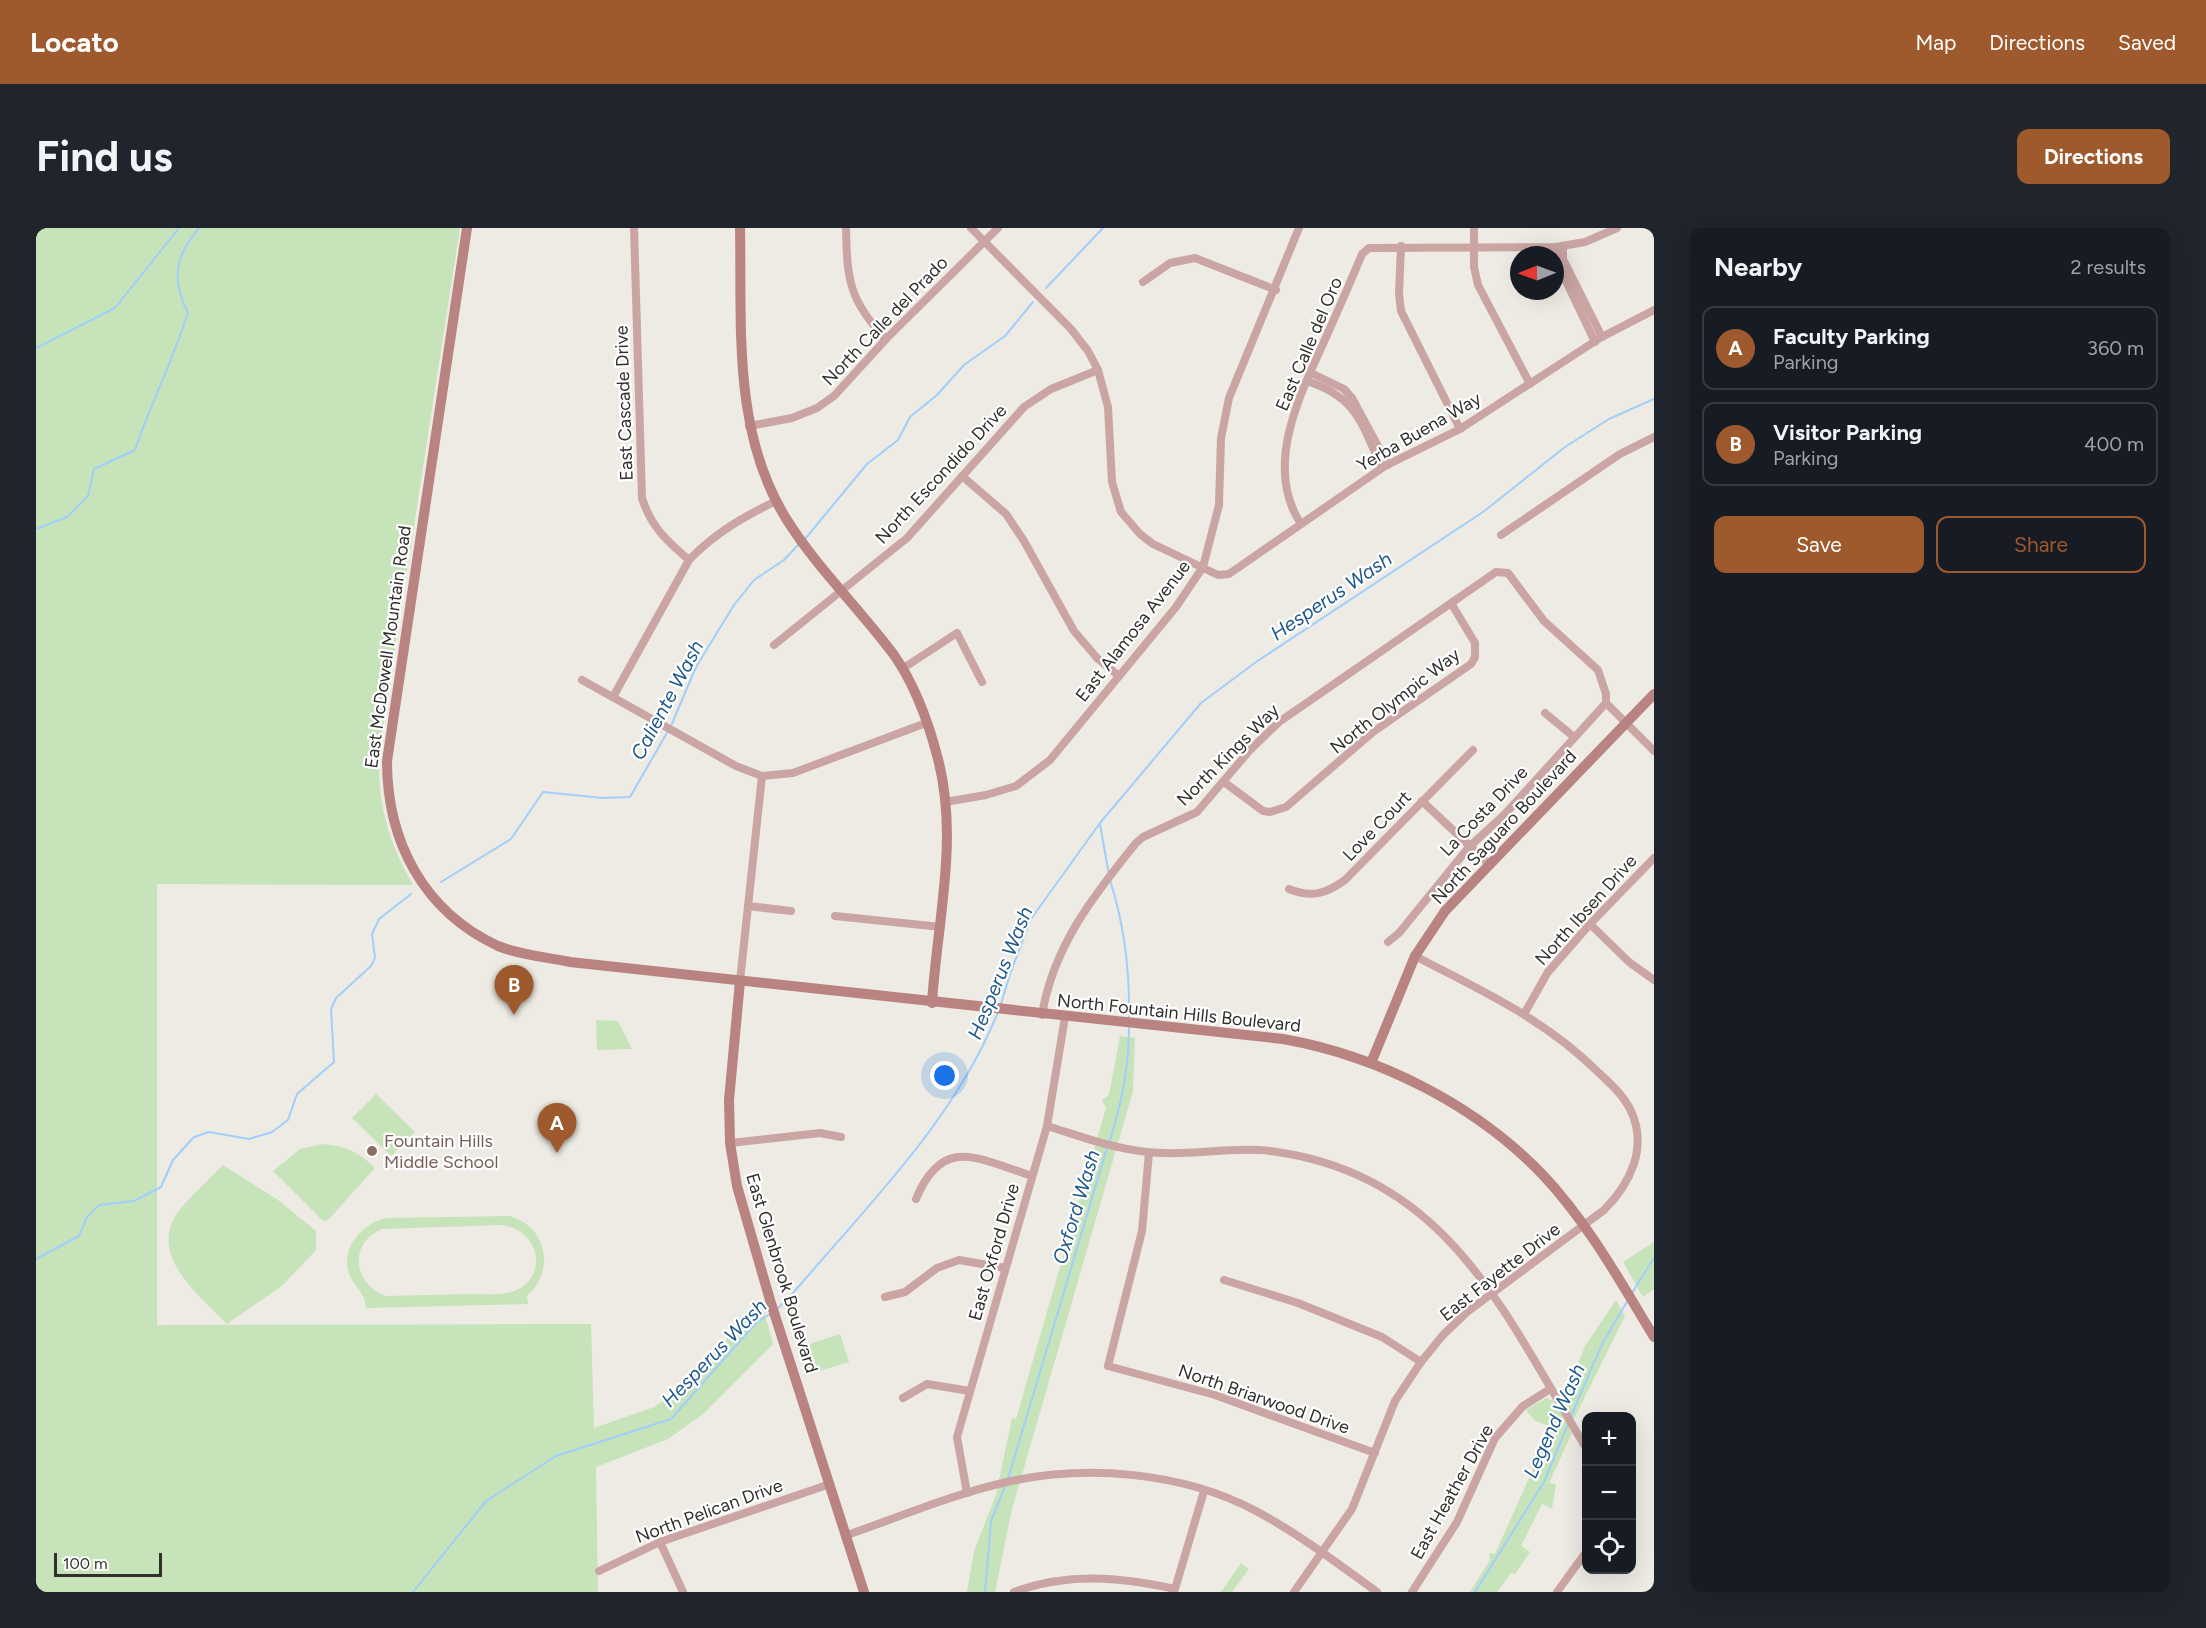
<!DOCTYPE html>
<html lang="en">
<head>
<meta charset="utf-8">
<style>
  :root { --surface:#171b24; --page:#20242c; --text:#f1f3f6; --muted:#9ea1a6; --line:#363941; --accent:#9e592c }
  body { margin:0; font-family:Figtree,sans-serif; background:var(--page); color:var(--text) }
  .controls { position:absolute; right:18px; bottom:18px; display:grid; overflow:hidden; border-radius:12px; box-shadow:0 6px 24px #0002 }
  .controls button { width:54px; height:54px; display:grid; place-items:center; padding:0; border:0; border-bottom:2px solid var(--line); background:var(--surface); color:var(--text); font:30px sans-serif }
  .compass { position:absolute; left:1474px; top:18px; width:54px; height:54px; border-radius:50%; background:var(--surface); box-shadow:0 6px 24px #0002; rotate:269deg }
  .scale { position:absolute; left:18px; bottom:15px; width:108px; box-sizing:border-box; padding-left:6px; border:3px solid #31302d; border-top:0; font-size:16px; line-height:21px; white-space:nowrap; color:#31302d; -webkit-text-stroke:4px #fff; paint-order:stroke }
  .you { position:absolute; left:909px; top:848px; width:21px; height:21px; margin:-15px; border:4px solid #fff; border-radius:50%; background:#1a73e8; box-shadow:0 0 0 9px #1a73e833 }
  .badge { display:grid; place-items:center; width:39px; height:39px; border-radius:50%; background:var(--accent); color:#fff; font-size:20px; font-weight:700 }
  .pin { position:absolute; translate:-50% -50px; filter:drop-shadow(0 2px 3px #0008) }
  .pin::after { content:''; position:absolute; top:32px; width:21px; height:18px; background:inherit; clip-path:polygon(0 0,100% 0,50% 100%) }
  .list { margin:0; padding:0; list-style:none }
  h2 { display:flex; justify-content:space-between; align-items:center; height:78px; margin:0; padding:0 24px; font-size:26px }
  h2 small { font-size:20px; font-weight:400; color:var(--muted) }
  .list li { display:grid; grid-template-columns:39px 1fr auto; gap:18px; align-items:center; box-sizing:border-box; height:84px; margin:0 12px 12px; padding:0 12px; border:2px solid var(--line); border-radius:12px }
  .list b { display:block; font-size:22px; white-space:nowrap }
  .list p { margin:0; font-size:20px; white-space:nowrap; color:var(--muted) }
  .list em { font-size:20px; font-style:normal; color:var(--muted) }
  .actions { display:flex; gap:12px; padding:18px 24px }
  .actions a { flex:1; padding:14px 0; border:2px solid var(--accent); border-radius:12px; text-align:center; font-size:21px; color:var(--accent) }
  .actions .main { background:var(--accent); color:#fff }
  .icon { flex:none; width:33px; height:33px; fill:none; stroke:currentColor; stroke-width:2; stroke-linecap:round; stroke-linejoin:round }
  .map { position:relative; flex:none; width:1618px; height:1364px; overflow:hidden; border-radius:12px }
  header { display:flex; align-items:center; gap:36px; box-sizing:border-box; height:84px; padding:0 30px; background:var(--accent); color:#fff }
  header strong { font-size:28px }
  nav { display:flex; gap:33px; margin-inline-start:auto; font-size:21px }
  .intro { display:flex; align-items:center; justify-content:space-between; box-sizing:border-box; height:144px; padding:0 36px }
  h1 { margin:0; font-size:42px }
  .button { padding:15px 27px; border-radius:12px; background:var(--accent); color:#fff; font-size:21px; font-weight:700 }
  main { display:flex; gap:36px; padding:0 36px }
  aside { flex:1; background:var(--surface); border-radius:12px; box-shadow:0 6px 24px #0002 }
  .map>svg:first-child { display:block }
  .green { fill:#c7e3ba; fill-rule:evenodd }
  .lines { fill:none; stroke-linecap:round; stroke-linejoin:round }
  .stream { stroke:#a1cefa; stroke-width:2 }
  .street { stroke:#caa5a3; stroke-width:8 }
  .secondary { stroke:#b88380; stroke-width:10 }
  .education-dot { fill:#8d6e63; stroke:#fff; stroke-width:2 }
  .labels { text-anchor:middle; stroke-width:4.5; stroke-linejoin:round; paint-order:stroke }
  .street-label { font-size:18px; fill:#31302d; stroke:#fff }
  .education-label { font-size:18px; fill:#785e54; stroke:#fff; text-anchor:start }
  .water-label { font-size:20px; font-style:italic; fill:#1f598c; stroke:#fff }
</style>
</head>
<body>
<header>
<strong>Locato</strong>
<nav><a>Map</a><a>Directions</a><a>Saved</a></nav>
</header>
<div class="intro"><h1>Find us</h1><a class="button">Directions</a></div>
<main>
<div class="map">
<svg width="1618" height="1364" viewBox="0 0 1618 1364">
  <rect width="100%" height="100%" fill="#edebe3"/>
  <!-- green -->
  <g class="green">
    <path d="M0,0H424L343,524C342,578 351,610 377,657L121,656V1097L555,1096L558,1200L618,1179L648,1158L725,1073L737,1116L667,1186L632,1211L560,1239L562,1364H0Z"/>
    <polygon points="560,792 582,793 596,821 561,822"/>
    <polygon points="1084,808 1099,810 1097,863 976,1281 959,1364 931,1364 938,1323 960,1267 976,1190 980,1191 1070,880 1066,872 1073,867"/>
    <polygon points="340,866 379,904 355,928 316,890"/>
    <path d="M287,916C309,918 323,924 339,940L292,992L287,993L237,943L264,921Z"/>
    <path d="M187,937L242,972L280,1003V1022L247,1057L191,1096C164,1068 111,1028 142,984C155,967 173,952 187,937Z"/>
    <path d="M473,988C511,998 520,1042 491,1068L492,1076L330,1080C329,1063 316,1058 312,1042C306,1018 328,994 351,990ZM466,997C505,1002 514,1052 475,1064C462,1068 447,1066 433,1066C406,1067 378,1067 350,1068C317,1057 312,1015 346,1001Z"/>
    <polygon points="1618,1014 1618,1061 1607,1069 1587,1034"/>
    <polygon points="1580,1072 1589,1088 1533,1201 1536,1205 1513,1255 1520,1256 1516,1281 1506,1276 1485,1318 1494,1324 1479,1346 1475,1345 1461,1364 1434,1364 1454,1332 1453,1325 1459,1326 1497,1241 1494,1239 1509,1215 1513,1198 1498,1192 1490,1182 1510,1170 1516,1172 1523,1183 1549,1118"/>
    <polygon points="804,1106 813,1134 770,1147 761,1120"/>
    <polygon points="1205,1335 1213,1341 1196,1364 1185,1364"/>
  </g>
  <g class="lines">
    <!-- stream -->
    <g class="stream">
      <polyline points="1010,60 1067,0"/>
      <polyline points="0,120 79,80 143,0"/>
      <path d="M0,301L31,289L52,268L58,241L99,222C115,175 137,132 152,85C135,53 139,28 163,0"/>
      <polyline points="769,311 831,236 862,212 874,189 901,167 928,137 969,108 997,74"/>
      <polyline points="635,498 660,439 698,377 718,352 748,332 762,317"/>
      <polyline points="1064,596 1073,647"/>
      <path d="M1074,652C1089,699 1094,743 1093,791"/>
      <polyline points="405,654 475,611 507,564 567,570 594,569 632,503"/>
      <polyline points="965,776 974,746 995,691 1064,595 1165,475 1220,434 1447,284 1529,219 1573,191 1618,171"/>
      <path d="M1073,915C1086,876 1093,838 1093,797"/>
      <polyline points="0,1031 43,1008 51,989 63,977 98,973 125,959 137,932 158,909 173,904 213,911 236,904 252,892 261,866 298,834 295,781 300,770 335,738 339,730 336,706 343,691 375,666"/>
      <polyline points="1596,1065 1618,1030"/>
      <path d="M741,1081L752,1071C828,981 918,894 962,784"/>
      <polyline points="1535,1188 1567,1114 1592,1072"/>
      <polyline points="972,1251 1071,920"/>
      <polyline points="377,1364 450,1273 520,1228 635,1191 720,1095 734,1086"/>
      <polyline points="949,1364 955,1293 970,1256"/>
      <polyline points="1439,1364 1508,1254 1532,1196"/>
    </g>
    <!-- street -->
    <g class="street">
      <path d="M598,0L606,270C615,299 631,313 653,332"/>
      <path d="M810,0C811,51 813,73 850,111"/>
      <polyline points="935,0 1035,101 1052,123 1062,142 1072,179 1076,254 1085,284 1104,306 1117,316 1182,347 1193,346 1349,238 1424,201 1564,110 1618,82"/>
      <polyline points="1438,0 1438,39 1442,57 1494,156"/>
      <polyline points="1365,18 1363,66 1365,83 1424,201"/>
      <polyline points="1527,18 1527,31 1566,109"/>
      <polyline points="1520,19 1520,32 1559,114"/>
      <polyline points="1107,54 1134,35 1159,30 1240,62"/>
      <polyline points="1275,145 1308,161 1316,170 1352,237"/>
      <path d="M1271,153C1322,170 1325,195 1346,240"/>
      <polyline points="713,198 756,190 781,180 798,168 850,111 962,0"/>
      <polyline points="926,248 970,286 988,313 1038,403 1061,430 1083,448"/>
      <path d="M1265,296C1226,237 1266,163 1291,107C1303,80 1315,53 1326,26L1333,20L1520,19L1549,14L1581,0"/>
      <polyline points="1465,307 1584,226 1618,209"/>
      <polyline points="738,417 871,310 988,179 1015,161 1062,142"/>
      <polyline points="866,441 921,405 946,454"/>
      <polyline points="546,452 700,538 726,548 757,545 890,495"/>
      <path d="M577,469L653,332C679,305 707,289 740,273"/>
      <polyline points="1509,485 1538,509"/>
      <polyline points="1188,554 1227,583 1234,584 1250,579 1337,504 1435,436 1439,429 1439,415 1415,375"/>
      <polyline points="1386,573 1453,636"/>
      <polyline points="909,574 950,567 980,558 1014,532 1140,379 1167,339 1183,277 1185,210 1193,170 1263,0"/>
      <path d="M1253,661C1275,670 1290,666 1309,652L1437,522"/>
      <polyline points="712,678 755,683"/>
      <polyline points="799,688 905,699"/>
      <polyline points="1554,696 1593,734 1618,752"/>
      <polyline points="1352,714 1363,705 1433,619 1469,586 1570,475"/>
      <polyline points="704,753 726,548"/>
      <polyline points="1488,786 1512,744 1554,696 1618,630"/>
      <path d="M1006,787C1017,719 1057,668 1100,615L1107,609L1161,584L1214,522L1243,494L1460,344L1472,345L1508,393L1562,442L1570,466V475L1618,523"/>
      <path d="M1011,898C1044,908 1077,921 1112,924C1152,929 1194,918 1234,923C1412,946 1468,1085 1550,1220"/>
      <polyline points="694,915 784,905 805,909"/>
      <polyline points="1113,925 1106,1003 1072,1138 1179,1167 1339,1225"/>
      <path d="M880,971C907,906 943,931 996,948"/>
      <polyline points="1188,1052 1262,1075 1346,1109 1385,1134"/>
      <polyline points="849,1069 869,1064 901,1040 923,1032 969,1040"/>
      <polyline points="867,1170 891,1156 934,1163"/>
      <polyline points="931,1265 921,1209 1011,898 1029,789"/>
      <path d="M811,1307C864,1289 917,1266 971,1254C1050,1236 1147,1244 1220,1283C1263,1306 1301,1335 1341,1364"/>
      <polyline points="624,1314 647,1364"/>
      <polyline points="563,1343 624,1314 794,1256"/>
      <path d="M978,1364C1032,1344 1084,1349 1139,1361L1168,1263"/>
      <path d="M1258,1364L1316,1281L1359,1173L1385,1134L1407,1107L1431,1084L1568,982C1594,956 1612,920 1595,883C1588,868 1575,856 1563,845C1509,791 1446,763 1379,728"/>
      <polyline points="1376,1364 1421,1294 1459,1210 1487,1178 1514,1161"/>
      <polyline points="1521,1364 1550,1324"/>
    </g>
    <!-- secondary -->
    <g class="secondary">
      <path d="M431,0L351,533C351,613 387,683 462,718C484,727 511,729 534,734L1247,811C1343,828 1440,877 1507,947C1552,995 1584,1053 1618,1109"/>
      <path d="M704,0C706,98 696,205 751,292C781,340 824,381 858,427C879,457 893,496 902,531C923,612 901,694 896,775"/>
      <polyline points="704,753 693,872 694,915 701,958 734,1072 828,1364"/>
      <polyline points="1335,835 1379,728 1409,683 1618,466"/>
    </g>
  </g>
  <!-- markers -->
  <circle class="education-dot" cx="336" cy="923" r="6"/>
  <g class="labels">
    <!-- street labels -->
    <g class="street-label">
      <text transform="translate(849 93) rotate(-46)" y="6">North Calle del Prado</text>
      <text transform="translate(1273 116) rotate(-67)" y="6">East Calle del Oro</text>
      <text transform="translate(588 175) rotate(-92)" y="6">East Cascade Drive</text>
      <text transform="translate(1383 204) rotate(-30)" y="6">Yerba Buena Way</text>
      <text transform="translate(905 246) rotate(-47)" y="6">North Escondido Drive</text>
      <text transform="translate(1097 403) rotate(-52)" y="6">East Alamosa Avenue</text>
      <text transform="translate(352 419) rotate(-82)" y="6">East McDowell Mountain Road</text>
      <text transform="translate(1359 473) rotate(-38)" y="6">North Olympic Way</text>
      <text transform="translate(1192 527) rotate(-45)" y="6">North Kings Way</text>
      <text transform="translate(1448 583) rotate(-46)" y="6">La Costa Drive</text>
      <text transform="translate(1341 598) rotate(-46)" y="6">Love Court</text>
      <text transform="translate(1468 599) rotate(-47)" y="6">North Saguaro Boulevard</text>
      <text transform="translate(1550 682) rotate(-48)" y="6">North Ibsen Drive</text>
      <text transform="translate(1143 785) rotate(6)" y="6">North Fountain Hills Boulevard</text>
      <text transform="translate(958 1024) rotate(-74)" y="6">East Oxford Drive</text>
      <text transform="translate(1464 1044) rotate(-38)" y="6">East Fayette Drive</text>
      <text transform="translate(746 1045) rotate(73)" y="6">East Glenbrook Boulevard</text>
      <text transform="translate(1228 1171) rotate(19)" y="6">North Briarwood Drive</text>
      <text transform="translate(1416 1264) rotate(-61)" y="6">East Heather Drive</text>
      <text transform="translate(673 1283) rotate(-20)" y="6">North Pelican Drive</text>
    </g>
    <!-- education labels -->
    <g class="education-label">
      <text x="348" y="919">Fountain Hills<tspan x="348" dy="21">Middle School</tspan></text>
    </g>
    <!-- water labels -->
    <g class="water-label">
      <text transform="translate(1295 368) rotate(-34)" y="7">Hesperus Wash</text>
      <text transform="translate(631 472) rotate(-62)" y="7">Caliente Wash</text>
      <text transform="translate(964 745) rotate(-68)" y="7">Hesperus Wash</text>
      <text transform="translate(1040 979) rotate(-73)" y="7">Oxford Wash</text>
      <text transform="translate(678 1125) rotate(-46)" y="7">Hesperus Wash</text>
      <text transform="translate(1518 1193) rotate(-66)" y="7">Legend Wash</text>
    </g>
  </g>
</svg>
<div class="controls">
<button>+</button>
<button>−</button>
<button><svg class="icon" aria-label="locate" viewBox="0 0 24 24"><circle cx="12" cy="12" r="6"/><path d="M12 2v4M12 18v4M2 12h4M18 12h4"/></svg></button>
</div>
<svg class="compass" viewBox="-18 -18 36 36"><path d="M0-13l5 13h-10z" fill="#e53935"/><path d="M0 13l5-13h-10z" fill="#9ea1a6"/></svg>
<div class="scale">100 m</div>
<div class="you"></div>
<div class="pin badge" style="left:521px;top:925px">A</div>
<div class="pin badge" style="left:478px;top:787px">B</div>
</div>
<aside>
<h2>Nearby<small>2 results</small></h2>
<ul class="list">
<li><span class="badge">A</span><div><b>Faculty Parking</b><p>Parking</p></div><em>360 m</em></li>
<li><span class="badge">B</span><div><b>Visitor Parking</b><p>Parking</p></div><em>400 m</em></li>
</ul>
<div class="actions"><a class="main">Save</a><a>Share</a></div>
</aside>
</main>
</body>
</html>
